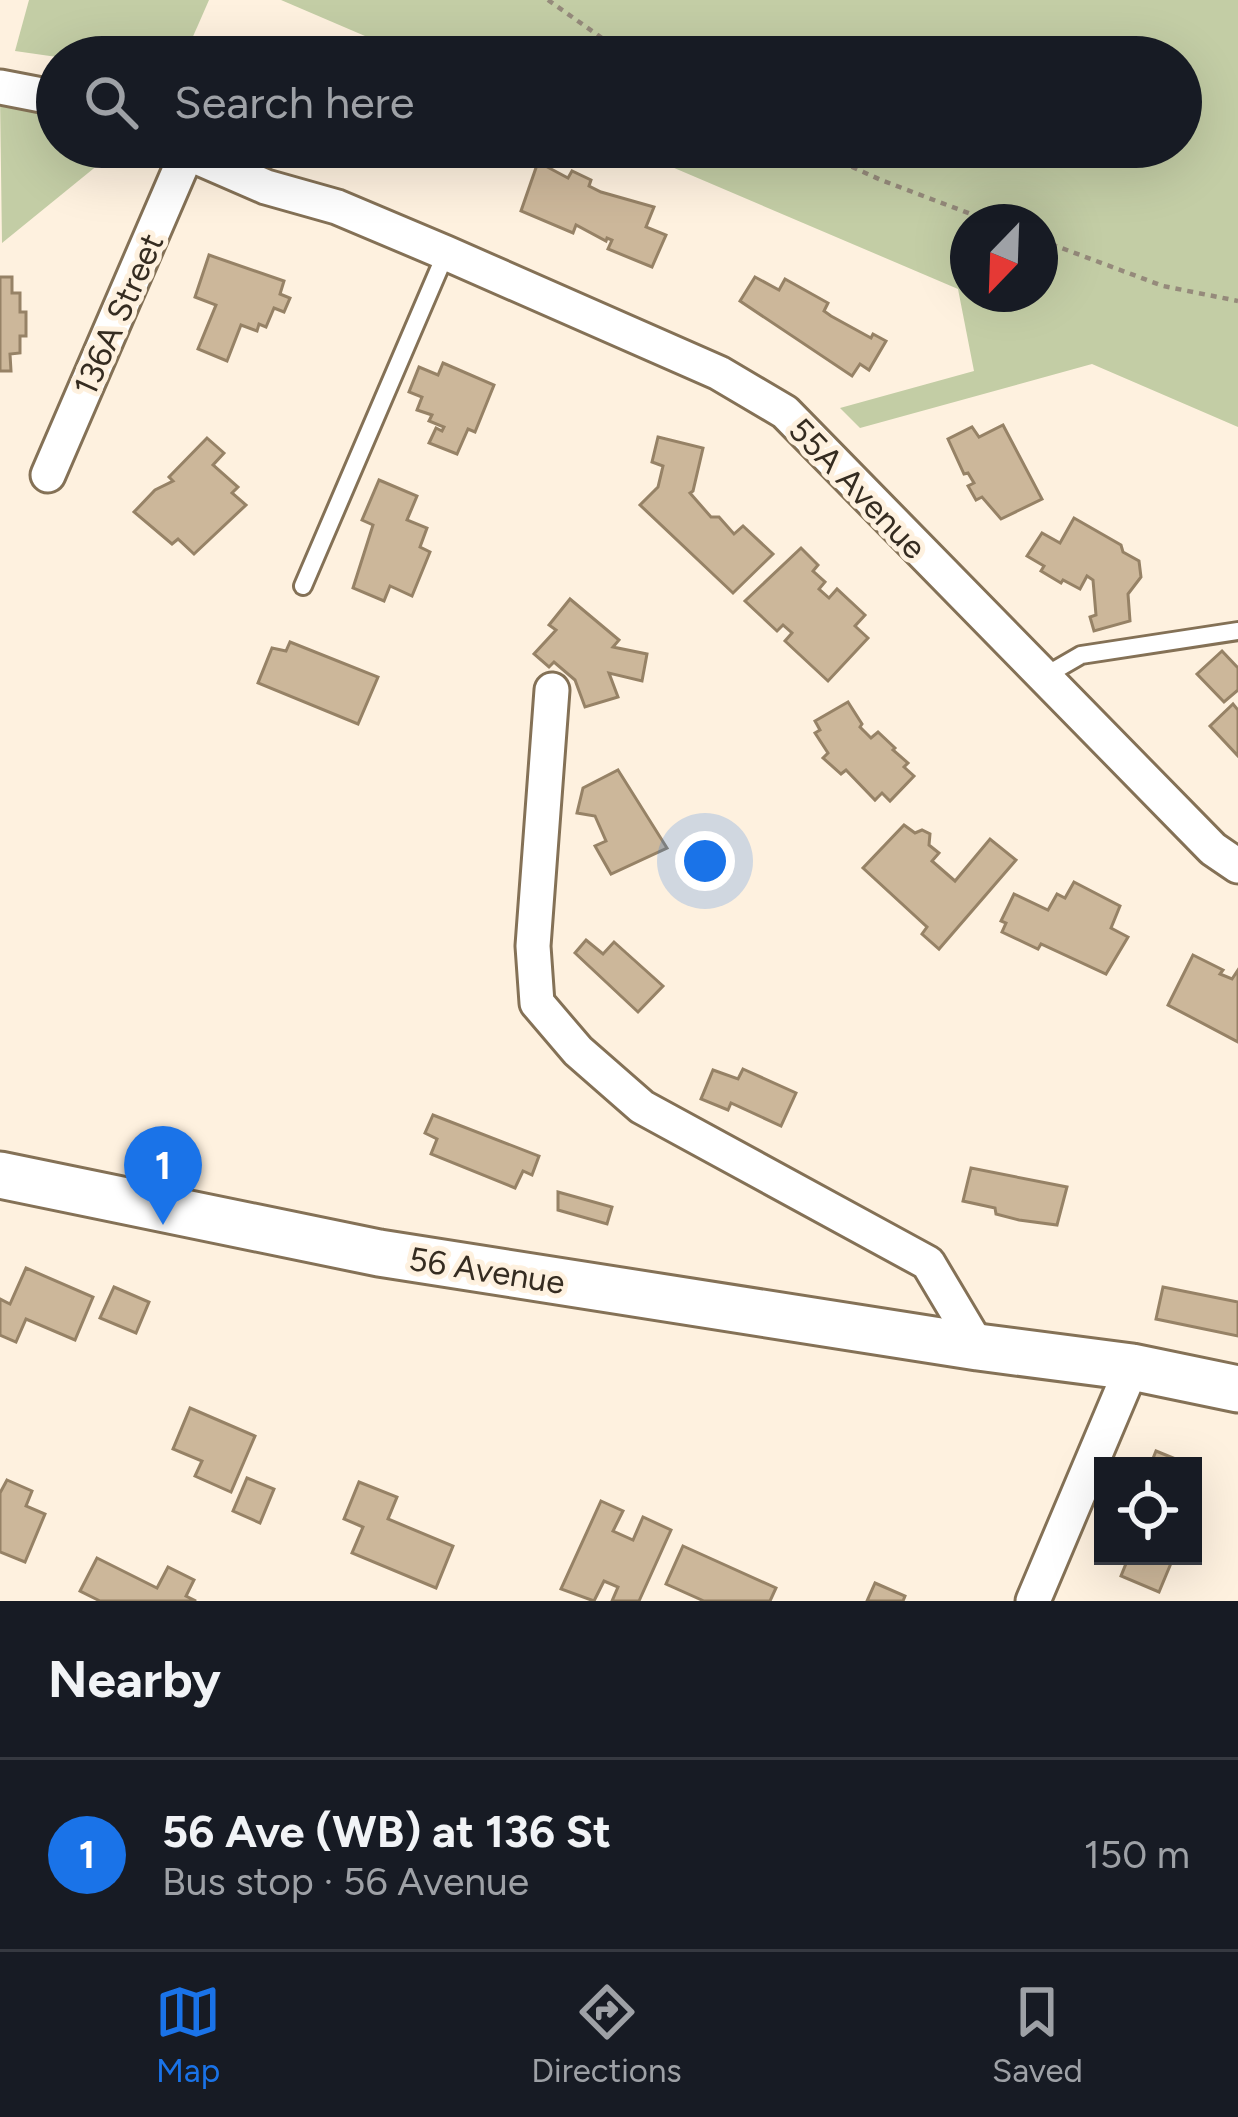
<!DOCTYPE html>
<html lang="en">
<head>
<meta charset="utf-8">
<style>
  :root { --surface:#171b24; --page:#20242c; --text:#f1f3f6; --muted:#9ea1a6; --line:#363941; --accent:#1a73e8 }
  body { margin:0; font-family:Figtree,sans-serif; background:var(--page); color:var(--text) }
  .controls { position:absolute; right:36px; bottom:36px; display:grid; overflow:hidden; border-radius:0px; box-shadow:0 12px 48px #0002 }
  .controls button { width:108px; height:108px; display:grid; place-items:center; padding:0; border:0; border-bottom:3px solid var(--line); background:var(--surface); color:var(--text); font:60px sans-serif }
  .compass { position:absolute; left:950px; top:204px; width:108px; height:108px; border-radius:50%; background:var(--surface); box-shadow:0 12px 48px #0002; rotate:203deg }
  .you { position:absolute; left:705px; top:861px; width:42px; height:42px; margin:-30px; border:9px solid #fff; border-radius:50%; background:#1a73e8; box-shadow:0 0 0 18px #1a73e833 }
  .badge { display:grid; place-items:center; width:78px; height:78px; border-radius:50%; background:var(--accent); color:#fff; font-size:39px; font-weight:700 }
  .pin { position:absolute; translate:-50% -99px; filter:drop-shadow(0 3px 6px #0008) }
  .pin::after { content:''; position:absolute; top:63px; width:42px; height:36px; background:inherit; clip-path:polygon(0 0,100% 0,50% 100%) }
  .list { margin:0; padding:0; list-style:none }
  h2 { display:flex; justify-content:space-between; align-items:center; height:156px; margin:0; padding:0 48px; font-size:51px }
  h2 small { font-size:39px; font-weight:400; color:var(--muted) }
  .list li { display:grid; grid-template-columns:78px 1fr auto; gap:36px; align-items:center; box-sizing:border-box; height:192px; padding:0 48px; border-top:3px solid var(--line) }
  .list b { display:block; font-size:45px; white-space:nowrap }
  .list p { margin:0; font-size:39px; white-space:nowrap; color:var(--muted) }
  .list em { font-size:39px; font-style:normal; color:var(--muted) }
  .icon { flex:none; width:66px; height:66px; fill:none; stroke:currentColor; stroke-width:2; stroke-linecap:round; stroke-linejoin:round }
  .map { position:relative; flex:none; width:1238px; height:1601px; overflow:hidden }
  .search { position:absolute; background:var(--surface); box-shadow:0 12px 48px #0002; left:36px; right:36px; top:36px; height:132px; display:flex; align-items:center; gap:30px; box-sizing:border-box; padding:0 42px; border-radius:66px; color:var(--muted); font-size:45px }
  .sheet { height:348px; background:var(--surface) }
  nav { display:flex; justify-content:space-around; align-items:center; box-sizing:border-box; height:168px; border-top:3px solid var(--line); background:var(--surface); font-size:33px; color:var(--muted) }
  nav a { display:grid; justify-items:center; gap:6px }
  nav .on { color:var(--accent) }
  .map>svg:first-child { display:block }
  .green { fill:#c3cda5; fill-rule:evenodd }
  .building { fill:#ccb79a; stroke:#968266; stroke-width:3 }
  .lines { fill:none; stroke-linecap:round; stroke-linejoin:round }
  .lane-casing { stroke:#847156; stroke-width:22 }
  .street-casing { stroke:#847156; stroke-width:39 }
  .secondary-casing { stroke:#847156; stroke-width:51 }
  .path { stroke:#958a7b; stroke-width:4.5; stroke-dasharray:6 6; stroke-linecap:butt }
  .lane { stroke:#fff; stroke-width:16 }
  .street { stroke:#fff; stroke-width:33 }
  .secondary { stroke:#fff; stroke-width:45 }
  .labels { text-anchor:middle; stroke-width:10; stroke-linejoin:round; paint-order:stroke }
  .street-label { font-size:33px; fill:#352c21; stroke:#fef1df }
</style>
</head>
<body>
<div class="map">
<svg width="1238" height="1601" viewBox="0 0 1238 1601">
  <rect width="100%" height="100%" fill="#fef1df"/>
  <!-- green -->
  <g class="green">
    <polygon points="29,0 209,0 184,57 57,57 15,51"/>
    <path d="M281,0H1238V427L1092,364L860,428L840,408L974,371L958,289L625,147H1181V57H414ZM968,222H1040V294H968Z"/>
    <polygon points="0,96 57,109 57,147 120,147 2,243"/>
  </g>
  <!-- building -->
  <g class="building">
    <polygon points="289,47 296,47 315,55 284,57"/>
    <polygon points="538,162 568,178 572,171 591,180 589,186 601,192 654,207 646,227 666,235 652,267 608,249 612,240 607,238 606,241 576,225 573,233 521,211"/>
    <polygon points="209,255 284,281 280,294 290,298 284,312 274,308 266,327 259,324 257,331 241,325 227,361 198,349 216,305 195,297"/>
    <polygon points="0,277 12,277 12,293 20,293 20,312 26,312 26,336 20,336 20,353 10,354 11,371 0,371"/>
    <polygon points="755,277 779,290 785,279 828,303 824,311 831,316 871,338 873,334 886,341 869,370 860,364 852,376 740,301"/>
    <polygon points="443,363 494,385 475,432 468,429 457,454 429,443 436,428 442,431 444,427 429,421 432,415 417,410 422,397 409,392 419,367 438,375"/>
    <polygon points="1003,425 1042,499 1001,519 982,497 976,500 968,486 974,483 968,473 964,474 948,439 972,427 979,437"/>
    <polygon points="658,437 703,448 693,491 690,493 711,517 719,517 734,534 743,526 773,554 733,593 640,505 658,487 663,466 652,462"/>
    <polygon points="207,438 224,453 213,465 238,487 232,493 246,505 194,554 178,539 172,544 134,512 155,490 173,481 169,477"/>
    <polygon points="379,480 417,496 407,520 427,528 420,547 430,552 412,596 390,586 384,601 353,588 373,525 362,520"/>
    <polygon points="1074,518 1121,545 1123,552 1139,561 1141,577 1128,594 1130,621 1094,631 1090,617 1096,615 1093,580 1087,576 1080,589 1063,580 1061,583 1041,571 1044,566 1027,556 1042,533 1060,543"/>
    <polygon points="801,548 818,565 813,571 825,582 819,589 829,598 837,589 865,615 855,626 868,638 828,681 785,641 792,633 783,625 777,631 745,601"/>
    <polygon points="570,599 619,640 613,647 647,654 642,681 609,673 618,697 585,707 575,680 554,662 549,667 534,654 556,630 549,625"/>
    <polygon points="290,642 378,677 358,724 258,683 272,648 286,651"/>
    <polygon points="1222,651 1238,668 1238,690 1224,702 1197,674"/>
    <polygon points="848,702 862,724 860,727 871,738 878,732 895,748 893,750 908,763 904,767 914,776 890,801 882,793 875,800 846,770 841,774 823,758 828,753 815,733 820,730 815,721"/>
    <polygon points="1233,704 1238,710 1238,756 1210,726"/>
    <polygon points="618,770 667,848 611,874 595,846 606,841 595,816 577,813 583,788"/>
    <polygon points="904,825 915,833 922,830 930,834 929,845 939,853 932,861 955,881 990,839 1016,860 939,949 922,934 927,927 863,868"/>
    <polygon points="1074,882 1120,906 1111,928 1128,937 1106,974 1041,944 1038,949 1002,932 1006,923 1001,921 1014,894 1048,910 1057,894 1065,898"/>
    <polygon points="586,940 603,954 614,942 663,986 638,1012 575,953"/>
    <polygon points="1193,955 1223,970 1220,974 1232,979 1238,970 1238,1042 1168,1005"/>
    <polygon points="743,1069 796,1093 781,1126 731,1103 728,1110 701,1099 713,1070 738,1079"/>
    <polygon points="433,1115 539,1156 532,1175 523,1171 515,1188 431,1154 437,1139 425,1133"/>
    <polygon points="971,1168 1067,1187 1057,1225 1019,1220 996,1214 995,1208 963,1201"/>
    <polygon points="558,1192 612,1207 607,1224 558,1210"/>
    <polygon points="26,1268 93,1297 75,1340 26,1319 16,1342 0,1335 0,1299 10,1304"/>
    <polygon points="114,1287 149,1302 136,1333 100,1318"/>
    <polygon points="1163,1287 1238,1302 1238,1336 1156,1319"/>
    <polygon points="190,1408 255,1436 231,1492 195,1476 202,1461 173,1449"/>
    <polygon points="1156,1451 1188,1464 1187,1466 1150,1466"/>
    <polygon points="247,1478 274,1489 260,1523 233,1511"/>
    <polygon points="7,1480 32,1491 26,1506 45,1514 25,1562 0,1552 0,1493"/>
    <polygon points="359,1482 397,1497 388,1519 453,1546 436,1588 352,1553 363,1527 344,1519"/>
    <polygon points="601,1501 623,1511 613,1531 633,1540 643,1517 671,1530 639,1601 612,1601 618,1587 604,1581 594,1601 561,1589"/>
    <polygon points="683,1546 776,1588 770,1601 704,1601 666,1584"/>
    <polygon points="1114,1556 1174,1556 1159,1592 1121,1576 1127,1561"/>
    <polygon points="97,1558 157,1588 168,1567 194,1580 186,1596 196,1601 100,1601 80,1591"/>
    <polygon points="875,1583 905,1596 903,1601 867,1601"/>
  </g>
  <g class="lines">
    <!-- lane casing -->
    <g class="lane-casing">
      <g id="lane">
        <polyline points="303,586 446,253"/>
        <polyline points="1043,677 1081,655 1238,631"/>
      </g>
    </g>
    <!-- street casing -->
    <g class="street-casing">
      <g id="street">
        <polyline points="0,87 57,98"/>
        <polyline points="174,147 266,187 337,207 446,253 719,373 785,412 1213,849 1238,866"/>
        <polyline points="48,475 187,153"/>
        <polyline points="552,690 533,946 537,1003 578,1051 642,1107 928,1263 978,1347"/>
        <polyline points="1033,1601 1132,1367"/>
      </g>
    </g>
    <!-- secondary casing -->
    <g class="secondary-casing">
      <polyline id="secondary" points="0,1175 379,1253 978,1347 1132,1367 1238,1389"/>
    </g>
    <!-- path -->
    <g class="path">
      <polyline points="548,0 629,57"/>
      <polyline points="808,147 881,180 992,222"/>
      <polyline points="1040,240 1163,286 1238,301"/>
    </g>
    <!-- lane -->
    <use href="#lane" class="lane"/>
    <!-- street -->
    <use href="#street" class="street"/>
    <!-- secondary -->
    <use href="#secondary" class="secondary"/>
  </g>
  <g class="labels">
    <!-- street labels -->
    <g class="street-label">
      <text transform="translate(118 314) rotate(-66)" y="12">136A Street</text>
      <text transform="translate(858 488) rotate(46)" y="12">55A Avenue</text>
      <text transform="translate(487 1270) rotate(9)" y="12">56 Avenue</text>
    </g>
  </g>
</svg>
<div class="controls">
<button><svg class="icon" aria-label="locate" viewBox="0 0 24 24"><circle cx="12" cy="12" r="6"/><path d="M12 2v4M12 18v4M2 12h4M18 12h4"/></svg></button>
</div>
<svg class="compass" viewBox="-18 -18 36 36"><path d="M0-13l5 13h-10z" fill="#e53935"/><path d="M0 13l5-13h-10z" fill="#9ea1a6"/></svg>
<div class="you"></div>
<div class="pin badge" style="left:163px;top:1225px">1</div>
<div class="search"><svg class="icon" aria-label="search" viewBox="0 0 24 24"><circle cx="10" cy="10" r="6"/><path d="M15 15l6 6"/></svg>Search here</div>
</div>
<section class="sheet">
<h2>Nearby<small></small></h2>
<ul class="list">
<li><span class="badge">1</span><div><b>56 Ave (WB) at 136 St</b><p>Bus stop · 56 Avenue</p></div><em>150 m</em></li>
</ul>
</section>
<nav>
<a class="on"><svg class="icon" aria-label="map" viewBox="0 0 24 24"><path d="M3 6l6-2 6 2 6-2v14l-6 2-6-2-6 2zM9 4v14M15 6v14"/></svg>Map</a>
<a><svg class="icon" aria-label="directions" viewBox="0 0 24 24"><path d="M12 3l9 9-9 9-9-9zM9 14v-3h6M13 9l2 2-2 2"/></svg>Directions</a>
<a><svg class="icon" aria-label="saved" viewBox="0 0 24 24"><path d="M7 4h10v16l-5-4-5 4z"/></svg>Saved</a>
</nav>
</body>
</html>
